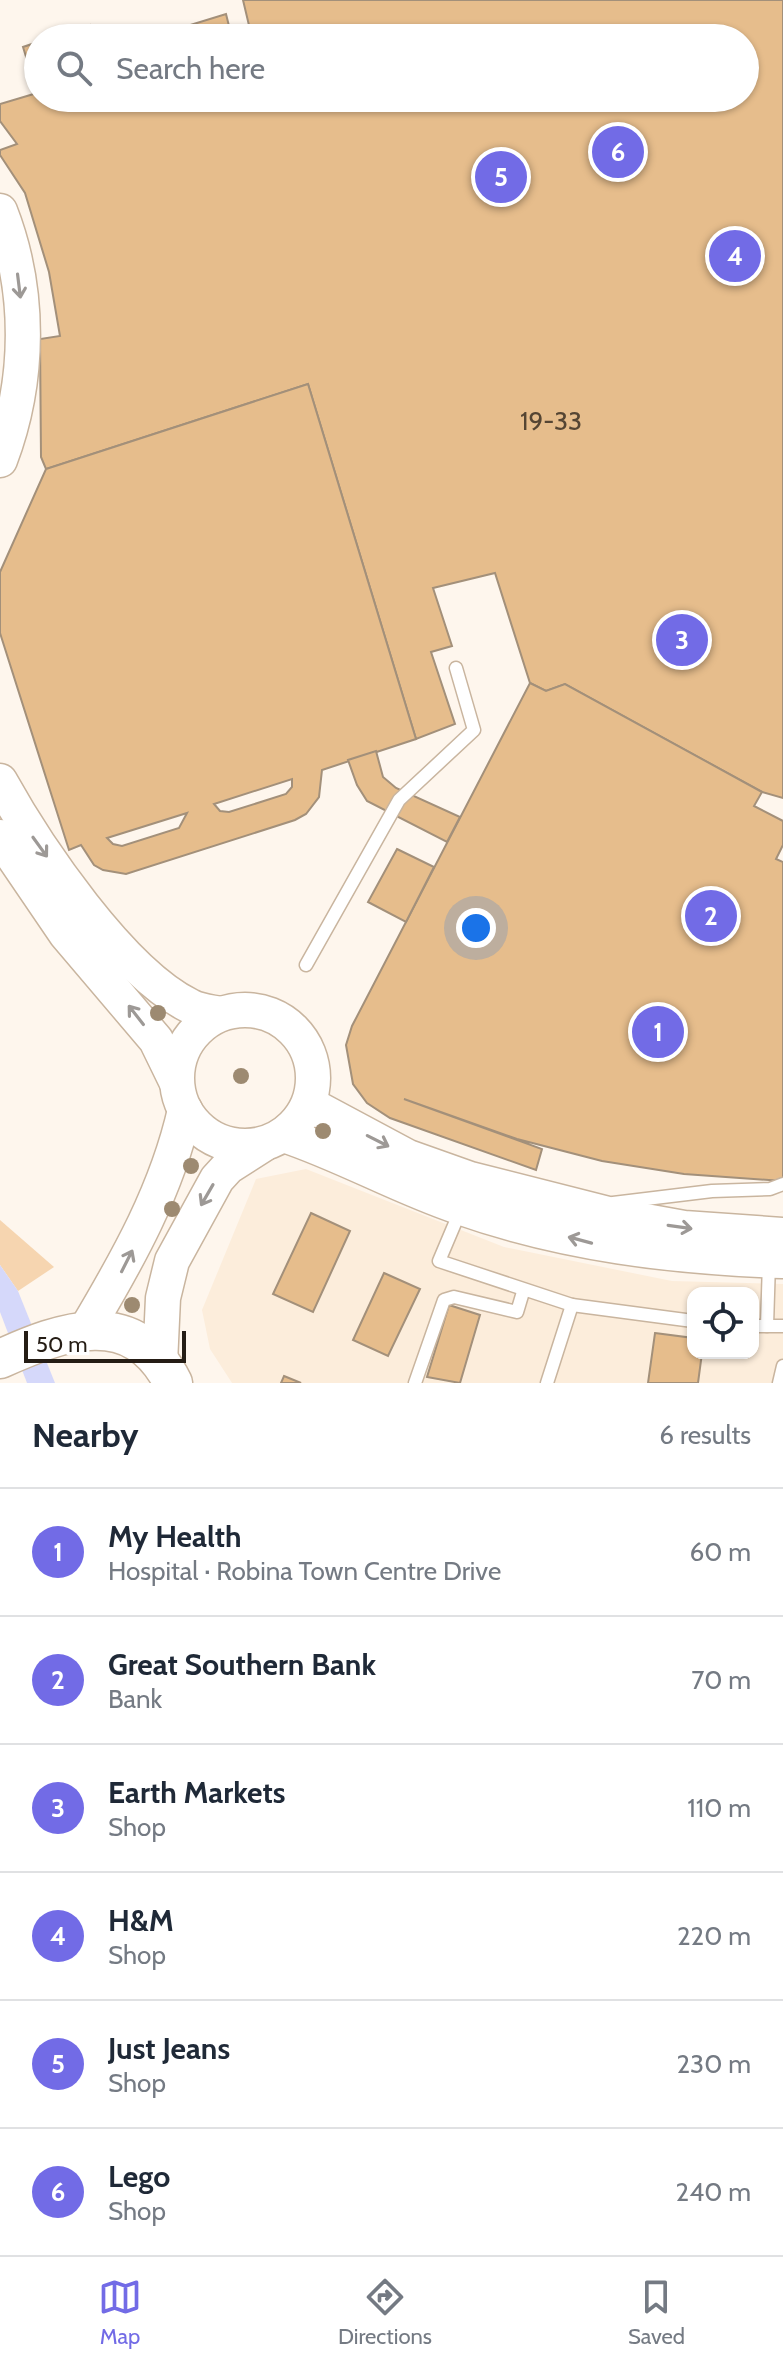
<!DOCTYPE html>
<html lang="en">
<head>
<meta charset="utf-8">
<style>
  :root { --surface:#fff; --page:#f6f6f7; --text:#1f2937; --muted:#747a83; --line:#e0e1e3; --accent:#726be6 }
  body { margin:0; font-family:Cabin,sans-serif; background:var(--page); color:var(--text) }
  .controls { position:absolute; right:24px; bottom:24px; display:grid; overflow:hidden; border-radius:16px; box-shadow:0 2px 6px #0004 }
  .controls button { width:72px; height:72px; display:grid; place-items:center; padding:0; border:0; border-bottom:2px solid var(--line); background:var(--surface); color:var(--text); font:40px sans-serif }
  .scale { position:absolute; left:24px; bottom:20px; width:162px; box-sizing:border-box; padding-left:8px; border:4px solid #251d15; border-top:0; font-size:22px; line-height:28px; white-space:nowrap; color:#251d15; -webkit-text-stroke:6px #fff; paint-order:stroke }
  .you { position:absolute; left:476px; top:928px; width:28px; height:28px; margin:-20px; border:6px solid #fff; border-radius:50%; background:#1a73e8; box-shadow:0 0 0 12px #1a73e833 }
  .badge { display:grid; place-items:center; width:52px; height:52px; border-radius:50%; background:var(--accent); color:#fff; font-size:26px; font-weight:700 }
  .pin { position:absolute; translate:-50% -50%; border:4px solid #fff; box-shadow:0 2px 8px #0006 }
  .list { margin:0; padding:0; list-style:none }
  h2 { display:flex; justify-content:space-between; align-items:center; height:104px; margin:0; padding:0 32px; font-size:34px }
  h2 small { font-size:26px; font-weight:400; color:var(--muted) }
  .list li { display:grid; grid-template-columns:52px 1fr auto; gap:24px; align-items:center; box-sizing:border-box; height:128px; padding:0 32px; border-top:2px solid var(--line) }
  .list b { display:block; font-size:30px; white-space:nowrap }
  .list p { margin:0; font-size:26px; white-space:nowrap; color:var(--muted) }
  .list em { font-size:26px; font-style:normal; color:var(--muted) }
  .icon { flex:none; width:44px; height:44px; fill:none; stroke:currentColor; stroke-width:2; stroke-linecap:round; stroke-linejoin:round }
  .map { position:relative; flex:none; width:783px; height:1383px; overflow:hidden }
  .search { position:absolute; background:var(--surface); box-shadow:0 2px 6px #0004; left:24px; right:24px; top:24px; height:88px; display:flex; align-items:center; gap:20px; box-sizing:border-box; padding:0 28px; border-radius:44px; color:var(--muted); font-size:30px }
  .sheet { height:872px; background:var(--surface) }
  nav { display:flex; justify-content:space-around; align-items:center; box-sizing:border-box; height:112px; border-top:2px solid var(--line); background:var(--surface); font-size:22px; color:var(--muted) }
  nav a { display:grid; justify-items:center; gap:4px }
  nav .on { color:var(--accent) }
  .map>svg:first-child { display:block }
  .built { fill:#fceddb; fill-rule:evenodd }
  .green { fill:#f6d5b0 }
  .water { fill:#d5d8fa }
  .building { fill:#e6bd8c; stroke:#a3907a; stroke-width:2; fill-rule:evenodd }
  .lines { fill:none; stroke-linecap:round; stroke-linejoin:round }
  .lane-casing { stroke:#c9b59f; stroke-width:15 }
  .secondary-casing { stroke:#c9b59f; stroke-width:37 }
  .primary-casing { stroke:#c9b59f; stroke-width:41 }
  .lane { stroke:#fff; stroke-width:12 }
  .secondary { stroke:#fff; stroke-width:34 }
  .primary { stroke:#fff; stroke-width:38 }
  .tree { fill:#9d8a71 }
  .oneway { stroke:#9d9996 }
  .labels { text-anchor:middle; stroke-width:6; stroke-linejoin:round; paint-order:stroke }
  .number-label { font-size:26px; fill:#554533 }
</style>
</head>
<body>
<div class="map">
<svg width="783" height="1383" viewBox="0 0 783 1383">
  <rect width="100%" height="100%" fill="#fef6ed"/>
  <!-- built -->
  <path class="built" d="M306,1169L504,1247L672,1281L783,1284V1383H232L210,1349L202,1310L256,1179ZM693,1293H753V1353H693Z"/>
  <!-- green -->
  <polygon class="green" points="0,1220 54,1267 18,1291 0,1265"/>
  <!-- water -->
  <polygon class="water" points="0,1265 18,1291 55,1383 27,1383 0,1312"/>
  <!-- building -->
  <g class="building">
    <polygon points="243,0 783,0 783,798 762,792 565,684 546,691 530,683 495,573 433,588 452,646 431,652 455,724 416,739 308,384 46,469 41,457 40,339 60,336 49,272 25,193 0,155 0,150 17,144 0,121 0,104 37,93 23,47 38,42 38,98 745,98 745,38 252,38"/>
    <polygon points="226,14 232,38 148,38"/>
    <polygon points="90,25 95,38 51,38"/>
    <path d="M308,384L416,739L322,770L319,797L306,814L295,820L126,874L103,870L94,865L81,845L69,850L0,633V572L46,469ZM292,779V787L286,794L229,812L220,811L214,804ZM187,813L179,828L122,846L113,844L107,838Z"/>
    <polygon points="530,683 546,691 565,684 762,792 754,806 783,821 783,845 776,859 783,862 783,1181 684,1174 602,1161 517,1139 404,1099 542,1149 536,1170 390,1118 367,1103 353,1084 346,1045 352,1026"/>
    <polygon points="376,751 383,777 396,788 460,817 447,842 367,801 357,785 348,760"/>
    <polygon points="397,849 434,867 406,922 368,902"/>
    <polygon points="311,1213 350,1231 313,1312 273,1294"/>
    <polygon points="384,1273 420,1289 388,1356 353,1340"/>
    <polygon points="449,1305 480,1315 460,1383 427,1377"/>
    <polygon points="655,1333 693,1338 693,1353 702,1353 698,1383 648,1383"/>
    <polygon points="284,1376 301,1383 281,1383"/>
  </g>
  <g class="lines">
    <!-- lane casing -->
    <g class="lane-casing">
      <g id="lane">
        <polyline points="306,965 399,800 474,730 456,668"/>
        <polyline points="613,1203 712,1191 770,1189 783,1184"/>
        <polyline points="461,1209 439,1261 572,1305 693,1321"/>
        <polyline points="753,1326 783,1326"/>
        <polyline points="767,1326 769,1262"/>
        <polyline points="415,1383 444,1300 454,1297 517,1312 523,1292"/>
        <polyline points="547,1383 572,1305"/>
        <polyline points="779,1383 783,1366"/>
      </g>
    </g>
    <!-- secondary casing -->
    <g class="secondary-casing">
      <g id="secondary">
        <path d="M0,211C31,290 30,381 0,460"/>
        <path d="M0,781C37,848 121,972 190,1006C199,1011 211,1012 220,1014"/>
        <polyline points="0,837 66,934 156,1040 176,1081"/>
        <circle cx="245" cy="1078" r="68"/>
        <polyline points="309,1104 408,1157 470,1179 612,1215 684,1228 783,1235"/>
        <path d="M284,1135C344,1155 399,1187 459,1207C564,1244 672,1257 783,1261"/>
        <path d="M87,1328C128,1259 167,1190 185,1110"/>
        <polyline points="160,1363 163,1298 172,1261 217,1179 228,1167 264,1144"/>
      </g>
    </g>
    <!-- primary casing -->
    <g class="primary-casing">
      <path id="primary" d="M0,1359C62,1331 133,1304 173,1383"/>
    </g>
    <!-- lane -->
    <use href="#lane" class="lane"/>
    <!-- secondary -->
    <use href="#secondary" class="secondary"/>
    <!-- primary -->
    <use href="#primary" class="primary"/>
  </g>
  <!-- trees -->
  <g class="tree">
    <circle cx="158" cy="1013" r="8"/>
    <circle cx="241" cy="1076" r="8"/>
    <circle cx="323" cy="1131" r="8"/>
    <circle cx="191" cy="1166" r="8"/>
    <circle cx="172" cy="1209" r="8"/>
    <circle cx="132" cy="1305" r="8"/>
  </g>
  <!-- one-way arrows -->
  <defs><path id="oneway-shaft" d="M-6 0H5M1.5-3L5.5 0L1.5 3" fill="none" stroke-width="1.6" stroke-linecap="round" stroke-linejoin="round" transform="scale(2)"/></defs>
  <g class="oneway">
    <use href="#oneway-shaft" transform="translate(19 286) rotate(83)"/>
    <use href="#oneway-shaft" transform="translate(40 847) rotate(54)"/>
    <use href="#oneway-shaft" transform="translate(136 1015) rotate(-128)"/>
    <use href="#oneway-shaft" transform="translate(378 1141) rotate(27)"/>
    <use href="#oneway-shaft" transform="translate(207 1195) rotate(120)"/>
    <use href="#oneway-shaft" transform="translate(680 1227) rotate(8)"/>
    <use href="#oneway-shaft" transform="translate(580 1240) rotate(-165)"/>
    <use href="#oneway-shaft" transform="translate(127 1261) rotate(-63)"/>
  </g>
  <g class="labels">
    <!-- number labels -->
    <g class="number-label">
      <text x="551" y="430">19-33</text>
    </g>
  </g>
</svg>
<div class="controls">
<button><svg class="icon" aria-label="locate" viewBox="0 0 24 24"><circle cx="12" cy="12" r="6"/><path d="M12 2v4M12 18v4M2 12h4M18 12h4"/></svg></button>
</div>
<div class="scale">50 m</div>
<div class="you"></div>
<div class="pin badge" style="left:658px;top:1032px">1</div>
<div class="pin badge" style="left:711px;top:916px">2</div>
<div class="pin badge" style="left:682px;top:640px">3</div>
<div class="pin badge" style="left:735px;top:256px">4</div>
<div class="pin badge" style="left:501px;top:177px">5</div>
<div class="pin badge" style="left:618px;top:152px">6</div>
<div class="search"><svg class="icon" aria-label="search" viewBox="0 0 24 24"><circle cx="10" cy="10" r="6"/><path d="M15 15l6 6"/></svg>Search here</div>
</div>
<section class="sheet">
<h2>Nearby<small>6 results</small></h2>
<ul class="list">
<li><span class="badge">1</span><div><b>My Health</b><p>Hospital · Robina Town Centre Drive</p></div><em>60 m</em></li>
<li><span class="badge">2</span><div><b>Great Southern Bank</b><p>Bank</p></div><em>70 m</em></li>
<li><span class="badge">3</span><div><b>Earth Markets</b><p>Shop</p></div><em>110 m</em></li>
<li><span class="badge">4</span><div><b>H&amp;M</b><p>Shop</p></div><em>220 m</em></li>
<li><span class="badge">5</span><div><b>Just Jeans</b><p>Shop</p></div><em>230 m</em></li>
<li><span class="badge">6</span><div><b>Lego</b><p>Shop</p></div><em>240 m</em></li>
</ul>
</section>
<nav>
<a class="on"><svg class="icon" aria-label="map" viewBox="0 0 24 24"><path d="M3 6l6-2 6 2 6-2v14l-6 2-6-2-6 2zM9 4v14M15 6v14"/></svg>Map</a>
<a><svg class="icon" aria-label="directions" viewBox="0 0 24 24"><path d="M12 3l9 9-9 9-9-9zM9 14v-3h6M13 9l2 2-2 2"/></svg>Directions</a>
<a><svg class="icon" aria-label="saved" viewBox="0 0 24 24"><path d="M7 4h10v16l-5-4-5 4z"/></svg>Saved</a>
</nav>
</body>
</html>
